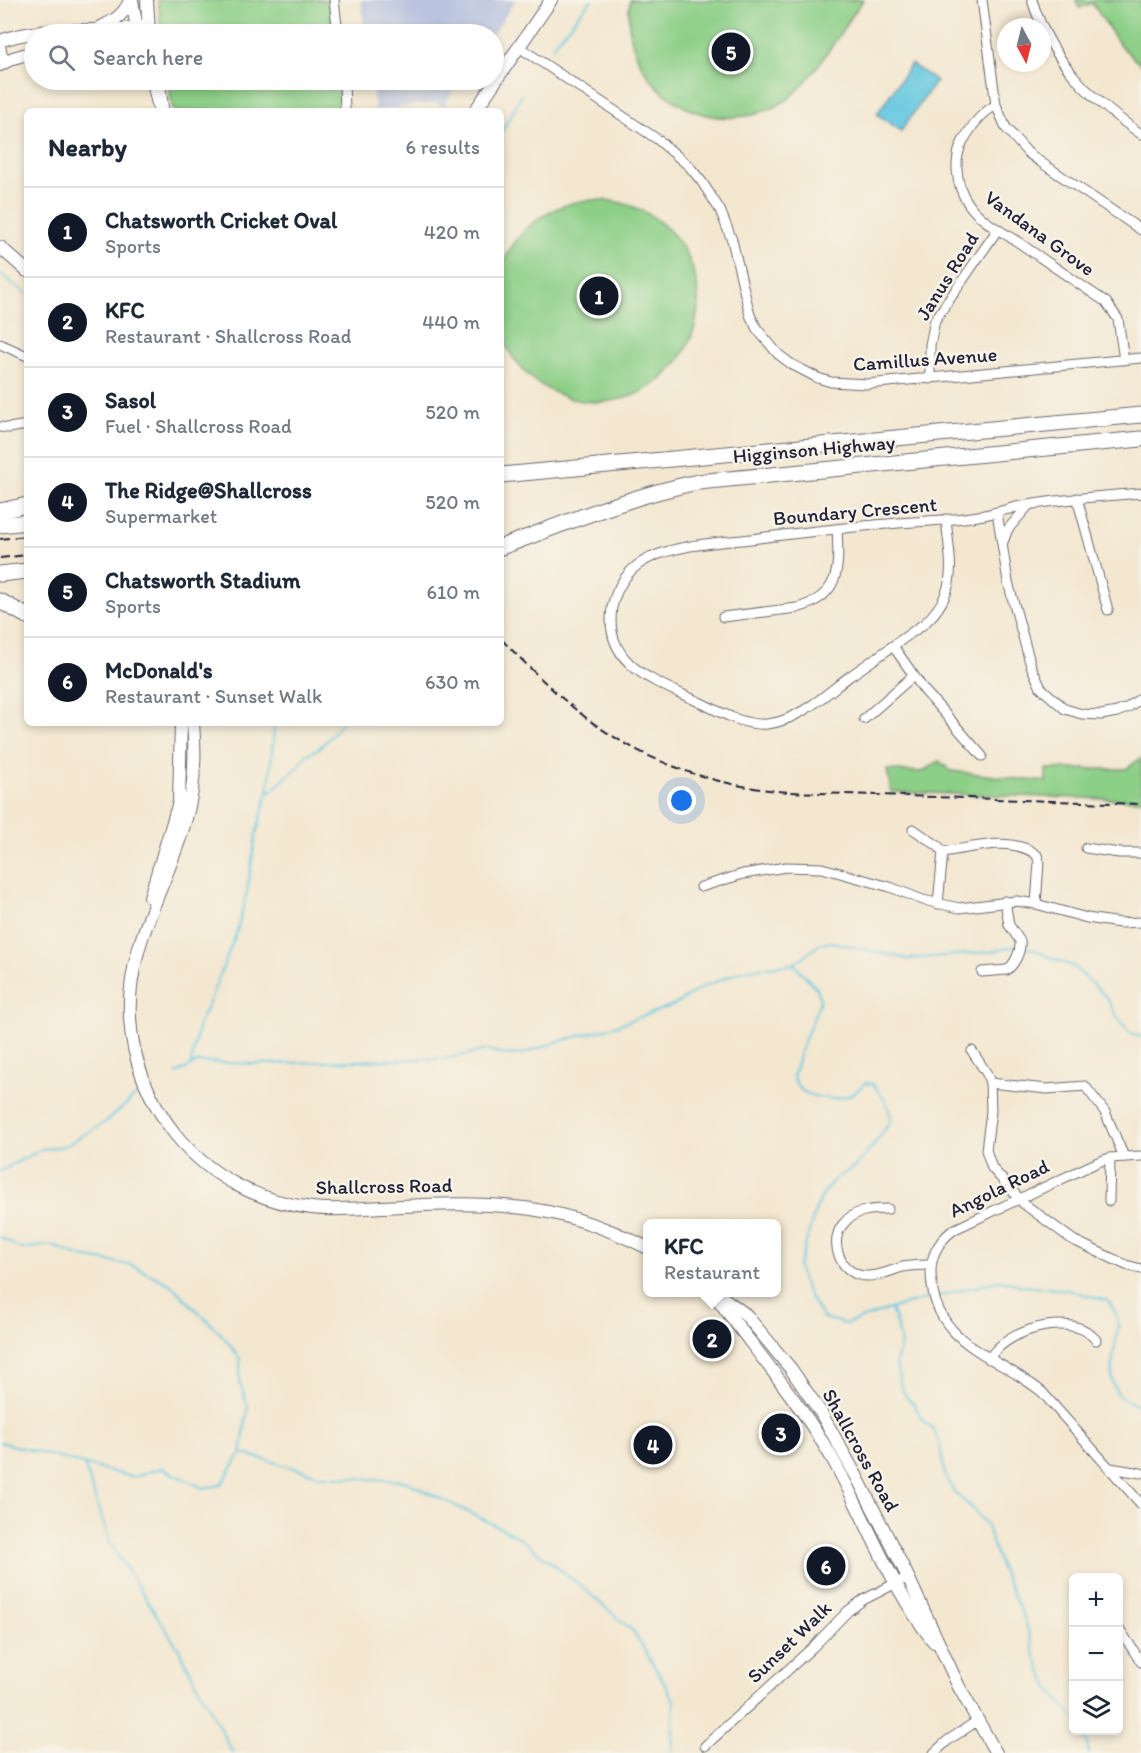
<!DOCTYPE html>
<html lang="en">
<head>
<meta charset="utf-8">
<style>
  :root { --surface:#fff; --page:#f6f6f7; --text:#1f2937; --muted:#747a83; --line:#e0e1e3; --accent:#111827 }
  body { margin:0; font-family:Itim,sans-serif; background:var(--page); color:var(--text) }
  .controls { position:absolute; right:18px; bottom:18px; display:grid; overflow:hidden; border-radius:9px; box-shadow:0 3px 9px #0003 }
  .controls button { width:54px; height:54px; display:grid; place-items:center; padding:0; border:0; border-bottom:2px solid var(--line); background:var(--surface); color:var(--text); font:30px sans-serif }
  .compass { position:absolute; left:997px; top:18px; width:54px; height:54px; border-radius:50%; background:var(--surface); box-shadow:0 3px 9px #0003; rotate:173deg }
  .you { position:absolute; left:682px; top:801px; width:21px; height:21px; margin:-15px; border:4px solid #fff; border-radius:50%; background:#1a73e8; box-shadow:0 0 0 9px #1a73e833 }
  .badge { display:grid; place-items:center; width:39px; height:39px; border-radius:50%; background:var(--accent); color:#fff; font-size:20px; font-weight:700 }
  .pin { position:absolute; translate:-50% -50%; border:3px solid #fff; box-shadow:0 2px 6px #0006 }
  .popup { position:absolute; left:643px; top:1219px; width:138px; height:78px; box-sizing:border-box; display:grid; place-content:center; border-radius:9px; background:var(--surface); filter:drop-shadow(0 2px 4px #0005); font-size:20px; white-space:nowrap; color:var(--muted) }
  .popup b { font-size:22px; color:var(--text) }
  .popup::after { content:''; position:absolute; left:50%; top:100%; margin-left:-12px; border:12px solid transparent; border-top-color:var(--surface) }
  .list { margin:0; padding:0; list-style:none }
  h2 { display:flex; justify-content:space-between; align-items:center; height:78px; margin:0; padding:0 24px; font-size:26px }
  h2 small { font-size:20px; font-weight:400; color:var(--muted) }
  .list li { display:grid; grid-template-columns:39px 1fr auto; gap:18px; align-items:center; box-sizing:border-box; height:90px; padding:0 24px; border-top:2px solid var(--line) }
  .list b { display:block; font-size:22px; white-space:nowrap }
  .list p { margin:0; font-size:20px; white-space:nowrap; color:var(--muted) }
  .list em { font-size:20px; font-style:normal; color:var(--muted) }
  .icon { flex:none; width:33px; height:33px; fill:none; stroke:currentColor; stroke-width:2; stroke-linecap:round; stroke-linejoin:round }
  .map { position:relative; flex:none; width:1141px; height:1753px; overflow:hidden }
  .search { position:absolute; background:var(--surface); box-shadow:0 3px 9px #0003; left:24px; top:24px; width:480px; height:66px; display:flex; align-items:center; gap:15px; box-sizing:border-box; padding:0 21px; border-radius:33px; color:var(--muted); font-size:22px }
  .panel { position:absolute; background:var(--surface); box-shadow:0 3px 9px #0003; left:24px; top:108px; width:480px; height:618px; border-radius:9px }
  .map>svg:first-child { display:block }
  .industrial { fill:#bac4de }
  .green { fill:#8ccf87; stroke:#577861; stroke-width:1.5 }
  .water { fill:#63c7e0; stroke:#42748e; stroke-width:1.5 }
  .lines { fill:none; stroke-linecap:round; stroke-linejoin:round }
  .stream { stroke:#63c7e0; stroke-width:2 }
  .minor-casing { stroke:#6b676f; stroke-width:11 }
  .tertiary-casing { stroke:#6b676f; stroke-width:14 }
  .trunk-casing { stroke:#6b676f; stroke-width:17 }
  .minor { stroke:#fff; stroke-width:9 }
  .tertiary { stroke:#fff; stroke-width:12 }
  .trunk { stroke:#fff; stroke-width:15 }
  .rail { stroke:#22223b; stroke-width:2; stroke-dasharray:9 4.5; stroke-linecap:butt }
  .labels { text-anchor:middle; stroke-width:5; stroke-linejoin:round; paint-order:stroke }
  .street-label { font-size:20px; fill:#22223b; stroke:#f7f3e8 }
</style>
</head>
<body>
<div class="map">
<svg width="1141" height="1753" viewBox="0 0 1141 1753">
  <rect width="100%" height="100%" fill="#f7f3e8"/>
  <filter id="ink" filterUnits="userSpaceOnUse"><feTurbulence type="fractalNoise" baseFrequency=".0167" numOctaves="2"/><feDisplacementMap in="SourceGraphic" scale="12" xChannelSelector="R" yChannelSelector="G"/><feConvolveMatrix kernelMatrix="1 2 1 2 8 2 1 2 1" color-interpolation-filters="sRGB"/></filter>
  <filter id="wash" filterUnits="userSpaceOnUse"><feTurbulence type="fractalNoise" baseFrequency=".008" numOctaves="4" result="noise"/><feDisplacementMap in="SourceGraphic" scale="24" xChannelSelector="R" yChannelSelector="G"/><feGaussianBlur stdDeviation="1.35" result="paint"/><feColorMatrix in="noise" values="0 0 0 0 0 0 0 0 0 0 0 0 0 0 0 0 0 1.4 0 .05"/><feComposite in="paint" operator="in"/></filter>
  <g filter="url(#wash)">
    <rect width="100%" height="100%" fill="#f3e7d0"/>
    <!-- industrial -->
    <g class="industrial">
      <polygon points="361,0 516,0 493,34 365,34"/>
      <polygon points="371,80 461,80 443,106 437,103 375,110"/>
    </g>
    <!-- green -->
    <g class="green">
      <polygon points="158,0 329,0 333,34 162,34"/>
      <path d="M630,0H863C844,26 810,85 785,101C710,149 617,86 630,0Z"/>
      <polygon points="1076,0 1141,0 1141,65 1120,45 1092,3 1079,8"/>
      <polygon points="168,80 339,80 342,102 340,111 173,111"/>
      <circle cx="597" cy="301" r="101"/>
      <polygon points="1141,758 1141,800 891,792 887,770 922,772 939,761 951,771 1046,782 1046,769 1126,769"/>
    </g>
    <!-- water -->
    <polygon class="water" points="911,64 936,81 901,131 877,114"/>
    <g class="lines">
      <!-- stream -->
      <g class="stream">
        <polyline points="552,47 591,0"/>
        <polyline points="501,133 522,95"/>
        <polyline points="0,274 27,294"/>
        <polyline points="269,793 299,766 305,756 319,748 332,735 341,723"/>
        <polyline points="1023,947 1035,950 1051,958 1073,966 1106,997 1118,1018 1130,1033 1141,1037"/>
        <path d="M794,964L818,990L820,1001L801,1049L793,1077C795,1081 797,1087 801,1090C810,1097 833,1101 845,1097C853,1095 859,1089 865,1083L873,1084L886,1102L892,1119C881,1135 869,1153 855,1166C848,1172 838,1175 832,1182C811,1205 810,1239 798,1267L808,1294L823,1318L846,1324L899,1306L930,1298"/>
        <polyline points="191,1064 199,1023 209,1003 237,931 247,892 256,835 269,787 274,729 272,723"/>
        <polyline points="176,1074 198,1062 259,1064 449,1058 487,1050 509,1055 522,1054 560,1041 606,1029 674,1005 703,987 744,970 794,964 820,944 832,942 908,959 990,952 1016,946"/>
        <polyline points="0,1171 42,1149 65,1146 107,1121 140,1092"/>
        <polyline points="0,1237 21,1249 50,1245 82,1257 131,1265 170,1284 225,1338 240,1359 240,1383 248,1407 241,1453 221,1485 203,1488 161,1468 132,1477 0,1442"/>
        <path d="M939,1296L1001,1280L1023,1286L1068,1290L1108,1301C1113,1308 1117,1313 1118,1322C1118,1350 1094,1398 1141,1405"/>
        <polyline points="891,1309 898,1329 901,1344 896,1363 901,1387 907,1398 914,1404 923,1421 933,1428 940,1446 945,1474 955,1493 972,1508 986,1524 1000,1566 1026,1623 1036,1659 1049,1688 1074,1718"/>
        <polyline points="241,1453 322,1476 405,1481 517,1536 581,1586 634,1632 674,1700 672,1753"/>
        <polyline points="84,1464 110,1543 178,1648 233,1753"/>
        <polyline points="1081,1730 1087,1741 1088,1753"/>
      </g>
    </g>
  </g>
  <g filter="url(#ink)">
    <g class="lines">
      <!-- minor casing -->
      <g class="minor-casing">
        <g id="minor">
          <polyline points="334,0 338,34"/>
          <polyline points="982,0 996,105 1006,128 1027,152 1039,161 1141,230"/>
          <path d="M1032,0C1051,61 1090,99 1141,134"/>
          <polyline points="0,44 4,62"/>
          <polyline points="519,47 657,139 689,166 702,182 720,210 732,240 750,315 757,329 778,354 791,364 818,378 831,382 867,384 1141,358"/>
          <polyline points="151,80 158,111"/>
          <polyline points="160,80 164,111"/>
          <polyline points="344,80 345,111"/>
          <path d="M996,105C980,114 972,126 963,141C953,159 956,186 968,203C979,220 1001,231 1018,242C1047,262 1076,282 1106,302L1118,319L1124,360"/>
          <polyline points="0,344 27,356"/>
          <polyline points="930,379 930,345 935,320 998,229"/>
          <polyline points="0,427 9,428 27,425"/>
          <polyline points="1077,498 1108,610"/>
          <polyline points="997,512 1008,582 1031,666 1041,688 1065,709 1082,714 1101,715 1117,712 1127,708 1141,698"/>
          <path d="M946,519C950,562 960,590 925,623C900,641 875,659 850,676C826,694 798,721 767,724C743,726 719,711 699,702C657,682 603,666 612,608C615,591 625,574 639,564C665,546 712,543 742,540C790,534 838,528 887,524C917,521 948,521 978,516C993,514 1007,509 1021,506C1060,499 1101,496 1141,493"/>
          <polyline points="1003,542 1008,529 1029,505"/>
          <path d="M723,617L797,608C841,596 839,568 837,529"/>
          <polyline points="893,646 924,690 982,756"/>
          <polyline points="864,719 913,676"/>
          <polyline points="913,829 938,846 943,852"/>
          <polyline points="1086,848 1119,853 1141,853"/>
          <polyline points="701,887 743,874 786,867 822,868 890,887 923,900 959,908 1017,901 1036,904 1087,918 1120,923 1141,922"/>
          <path d="M938,904L943,852C972,848 1011,835 1037,855L1039,862L1036,904"/>
          <path d="M982,972L1007,970C1015,964 1021,951 1020,941L1009,925L1005,901"/>
          <polyline points="972,1051 987,1074 990,1083 991,1111 986,1150 992,1168 1024,1204 1073,1240 1126,1265 1141,1269"/>
          <polyline points="990,1083 1047,1089 1085,1086 1105,1112 1124,1157"/>
          <path d="M1141,1156L1110,1158L1098,1162L955,1229C941,1238 931,1254 931,1271C931,1345 996,1354 1042,1392L1141,1504"/>
          <polyline points="1109,1201 1110,1158"/>
          <path d="M888,1209C873,1209 855,1210 845,1222C829,1238 837,1268 859,1275C874,1279 889,1271 903,1267C913,1265 922,1265 931,1265"/>
          <path d="M989,1359C1004,1333 1053,1317 1082,1329C1088,1331 1092,1336 1096,1340"/>
          <polyline points="1110,1468 1141,1473"/>
          <polyline points="1118,1627 1141,1662"/>
          <polyline points="705,1746 814,1646 848,1611 863,1600 908,1577"/>
          <polyline points="934,1753 947,1741 977,1721"/>
        </g>
      </g>
      <!-- tertiary casing -->
      <g class="tertiary-casing">
        <g id="tertiary">
          <polyline points="132,0 138,34"/>
          <polyline points="147,0 149,32"/>
          <path d="M101,27C115,20 124,15 130,0"/>
          <path d="M0,41C47,23 100,36 148,25"/>
          <polyline points="0,65 13,58 34,52"/>
          <polyline points="475,111 551,0"/>
          <polyline points="0,247 27,271"/>
          <path d="M193,723C196,757 195,792 184,825C165,890 126,948 130,1018C132,1060 149,1101 175,1134C209,1176 258,1202 312,1208C335,1211 359,1208 382,1207C426,1205 470,1202 514,1207C560,1211 606,1227 648,1248"/>
          <polyline points="150,897 179,802 181,723"/>
          <polyline points="715,1292 745,1314 762,1334 791,1369 821,1413 858,1479 908,1577 959,1687 996,1753"/>
          <path d="M717,1298C756,1351 799,1401 832,1458C867,1520 890,1587 934,1642"/>
        </g>
      </g>
      <!-- trunk casing -->
      <g class="trunk-casing">
        <g id="trunk">
          <polyline points="501,475 1141,415"/>
          <polyline points="0,511 27,505"/>
          <polyline points="0,525 27,522"/>
          <path d="M501,547C566,523 630,496 698,482L1141,439"/>
          <polyline points="0,574 27,571"/>
          <polyline points="0,601 27,616"/>
        </g>
      </g>
      <!-- minor -->
      <use href="#minor" class="minor"/>
      <!-- tertiary -->
      <use href="#tertiary" class="tertiary"/>
      <!-- trunk -->
      <use href="#trunk" class="trunk"/>
      <!-- rail -->
      <g class="rail">
        <polyline points="0,539 27,536"/>
        <polyline points="0,558 27,555"/>
        <path d="M501,639C529,667 557,696 589,720C647,763 717,787 789,792L1141,804"/>
      </g>
    </g>
  </g>
  <g class="labels">
    <!-- street labels -->
    <g class="street-label">
      <text transform="translate(1040 233) rotate(36)" y="7">Vandana Grove</text>
      <text transform="translate(947 276) rotate(-58)" y="7">Janus Road</text>
      <text transform="translate(925 359) rotate(-4)" y="7">Camillus Avenue</text>
      <text transform="translate(814 449) rotate(-5)" y="7">Higginson Highway</text>
      <text transform="translate(855 511) rotate(-5)" y="7">Boundary Crescent</text>
      <text transform="translate(384 1186) rotate(-1)" y="7">Shallcross Road</text>
      <text transform="translate(999 1188) rotate(-26)" y="7">Angola Road</text>
      <text transform="translate(861 1450) rotate(61)" y="7">Shallcross Road</text>
      <text transform="translate(789 1642) rotate(-44)" y="7">Sunset Walk</text>
    </g>
  </g>
</svg>
<div class="controls">
<button>+</button>
<button>−</button>
<button><svg class="icon" aria-label="layers" viewBox="0 0 24 24"><path d="M12 4l9 5-9 5-9-5zM3 14l9 5 9-5"/></svg></button>
</div>
<svg class="compass" viewBox="-18 -18 36 36"><path d="M0-13l5 13h-10z" fill="#e53935"/><path d="M0 13l5-13h-10z" fill="#747a83"/></svg>
<div class="you"></div>
<div class="pin badge" style="left:599px;top:296px">1</div>
<div class="pin badge" style="left:712px;top:1339px">2</div>
<div class="popup"><b>KFC</b>Restaurant</div>
<div class="pin badge" style="left:781px;top:1433px">3</div>
<div class="pin badge" style="left:653px;top:1445px">4</div>
<div class="pin badge" style="left:731px;top:52px">5</div>
<div class="pin badge" style="left:826px;top:1566px">6</div>
<div class="search"><svg class="icon" aria-label="search" viewBox="0 0 24 24"><circle cx="10" cy="10" r="6"/><path d="M15 15l6 6"/></svg>Search here</div>
<section class="panel">
<h2>Nearby<small>6 results</small></h2>
<ul class="list">
<li><span class="badge">1</span><div><b>Chatsworth Cricket Oval</b><p>Sports</p></div><em>420 m</em></li>
<li><span class="badge">2</span><div><b>KFC</b><p>Restaurant · Shallcross Road</p></div><em>440 m</em></li>
<li><span class="badge">3</span><div><b>Sasol</b><p>Fuel · Shallcross Road</p></div><em>520 m</em></li>
<li><span class="badge">4</span><div><b>The Ridge@Shallcross</b><p>Supermarket</p></div><em>520 m</em></li>
<li><span class="badge">5</span><div><b>Chatsworth Stadium</b><p>Sports</p></div><em>610 m</em></li>
<li><span class="badge">6</span><div><b>McDonald's</b><p>Restaurant · Sunset Walk</p></div><em>630 m</em></li>
</ul>
</section>
</div>
</body>
</html>
